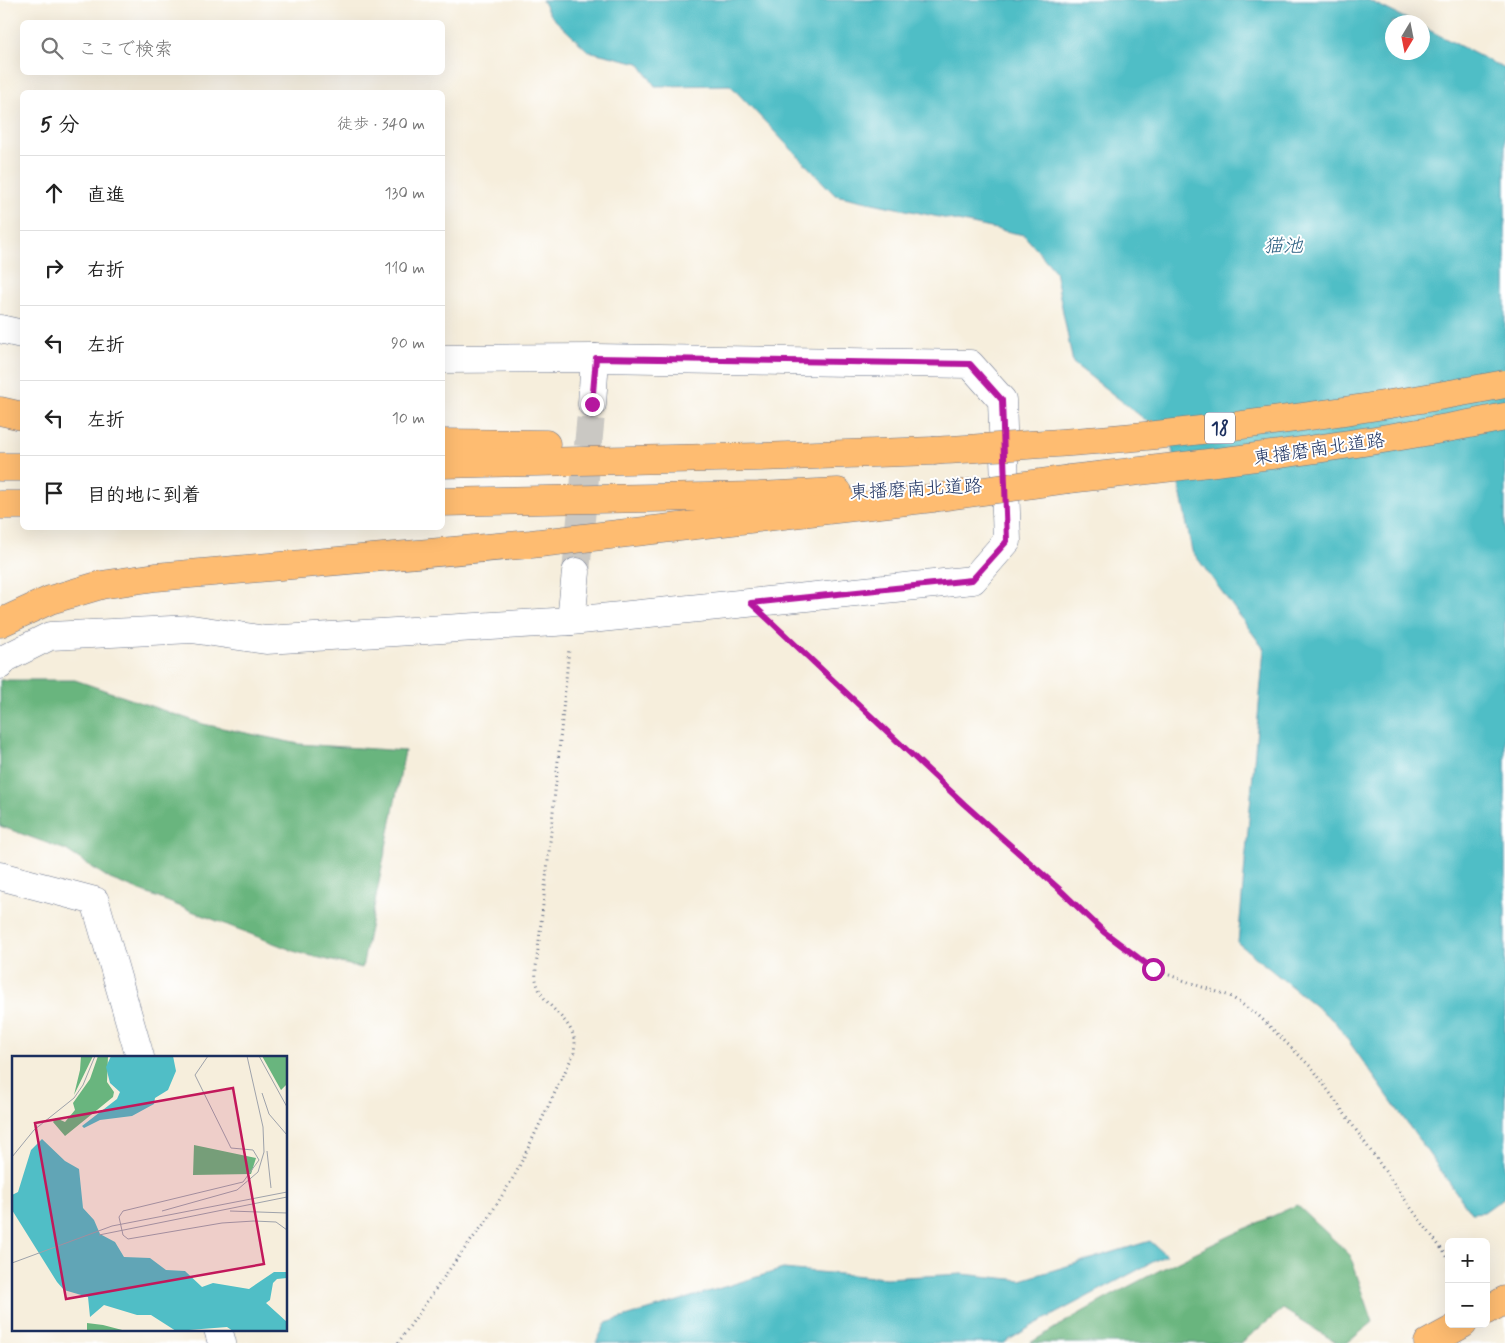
<!DOCTYPE html>
<html lang="ja">
<head>
<meta charset="utf-8">
<style>
  :root { --surface:#fff; --page:#f2f2f2; --text:#222; --muted:#767676; --line:#e0e0e0 }
  body { margin:0; font-family:Mynerve,"Klee One",sans-serif; background:var(--page); color:var(--text) }
  .controls { position:absolute; right:15px; bottom:15px; display:grid; overflow:hidden; border-radius:8px; box-shadow:0 5px 20px #0002 }
  .controls button { width:45px; height:45px; display:grid; place-items:center; padding:0; border:0; border-bottom:1px solid var(--line); background:var(--surface); color:var(--text); font:25px sans-serif }
  .compass { position:absolute; left:1385px; top:15px; width:45px; height:45px; border-radius:50%; background:var(--surface); box-shadow:0 5px 20px #0002; rotate:190deg }
  .stop { position:absolute; width:15px; height:15px; margin:-11px; border:4px solid #b5179e; border-radius:50%; background:#fff }
  .stop.end { background:#b5179e; border-color:#fff; box-shadow:0 1px 5px #0008 }
  .list { margin:0; padding:0; list-style:none }
  h2 { display:flex; justify-content:space-between; align-items:center; height:65px; margin:0; padding:0 20px; font-size:21px }
  h2 small { font-size:16px; font-weight:400; color:var(--muted) }
  .list li { display:grid; grid-template-columns:32px 1fr auto; gap:15px; align-items:center; box-sizing:border-box; height:75px; padding:0 20px; border-top:1px solid var(--line) }
  .list b { display:block; font-size:19px; white-space:nowrap }
  .list em { font-size:16px; font-style:normal; color:var(--muted) }
  .icon { flex:none; width:28px; height:28px; fill:none; stroke:currentColor; stroke-width:2; stroke-linecap:round; stroke-linejoin:round }
  .map { position:relative; flex:none; width:1505px; height:1343px; overflow:hidden }
  .search { position:absolute; background:var(--surface); box-shadow:0 5px 20px #0002; left:20px; top:20px; width:425px; height:55px; display:flex; align-items:center; gap:12px; box-sizing:border-box; padding:0 18px; border-radius:8px; color:var(--muted); font-size:19px }
  .panel { position:absolute; background:var(--surface); box-shadow:0 5px 20px #0002; left:20px; top:90px; width:425px; height:440px; border-radius:8px }
  .map>svg:first-child { display:block }
  .forest { fill:#69b57e; stroke:#42726e }
  .water { fill:#50bec6; stroke:#367692 }
  .lines { fill:none; stroke-linecap:round; stroke-linejoin:round }
  .minor-tunnel { stroke:#cac8c3; stroke-width:28; stroke-dasharray:28 14; stroke-linecap:butt }
  .minor-casing { stroke:#68728a; stroke-width:29 }
  .major-casing { stroke:#68728a; stroke-width:29 }
  .highway-casing { stroke:#68728a; stroke-width:29 }
  .path { stroke:#68728a; stroke-width:3; stroke-dasharray:1 4; stroke-linecap:butt }
  .minor { stroke:#fff; stroke-width:28 }
  .major { stroke:#febc71; stroke-width:28 }
  .highway { stroke:#febc71; stroke-width:28 }
  .highway-bridge-casing { stroke:#68728a; stroke-width:29; stroke-linecap:butt }
  .highway-bridge { stroke:#febc71; stroke-width:28 }
  .route { stroke:#b5179e; stroke-width:6 }
  .labels { text-anchor:middle; stroke-width:4; stroke-linejoin:round; paint-order:stroke }
  .shield { fill:#fff; stroke:#5f6d8e; stroke-width:1 }
  .shield-label { font-size:18px; font-weight:bold; fill:#1b2f5e }
  .street-label { font-size:19px; fill:#1b2f5e; stroke:#fff }
  .water-label { font-size:20px; font-style:italic; fill:#2e6182; stroke:#fff }
  .inset-road { fill:none; stroke:#9ea2aa; stroke-width:1 }
  .view { fill:#c2185b; fill-opacity:0.15; stroke:#c2185b; stroke-width:2.5 }
  .inset-edge { fill:none; stroke:#1b2f5e; stroke-width:2.5 }
</style>
</head>
<body>
<div class="map">
<svg width="1505" height="1343" viewBox="0 0 1505 1343">
  <rect width="100%" height="100%" fill="#fff"/>
  <filter id="ink" filterUnits="userSpaceOnUse"><feTurbulence type="fractalNoise" baseFrequency=".02" numOctaves="2"/><feDisplacementMap in="SourceGraphic" scale="10" xChannelSelector="R" yChannelSelector="G"/><feConvolveMatrix kernelMatrix="1 2 1 2 8 2 1 2 1" color-interpolation-filters="sRGB"/></filter>
  <filter id="wash" filterUnits="userSpaceOnUse"><feTurbulence type="fractalNoise" baseFrequency=".0096" numOctaves="4" result="noise"/><feDisplacementMap in="SourceGraphic" scale="20" xChannelSelector="R" yChannelSelector="G"/><feGaussianBlur stdDeviation="1.12" result="paint"/><feColorMatrix in="noise" values="0 0 0 0 0 0 0 0 0 0 0 0 0 0 0 0 0 1.4 0 .05"/><feComposite in="paint" operator="in"/></filter>
  <g filter="url(#wash)">
    <rect width="100%" height="100%" fill="#f6eedc"/>
    <!-- forest -->
    <g class="forest">
      <polygon points="0,680 75,680 203,724 299,744 405,751 362,968 299,953 110,879 66,850 0,826"/>
      <path d="M1297,1205L1350,1255L1373,1322L1347,1343H1337L1283,1309L1241,1343H1030C1115,1290 1206,1246 1297,1205Z"/>
    </g>
    <!-- water -->
    <g class="water">
      <polygon points="542,0 1368,0 1413,22 1392,22 1392,52 1422,52 1423,27 1505,69 1505,1197 1484,1212 1471,1213 1335,1022 1238,943 1264,649 1192,551 1170,439 1073,363 1055,271 1024,235 835,195 730,85 655,86 639,63 588,51 550,15"/>
      <polygon points="1150,1241 1166,1255 1032,1326 1004,1343 596,1343 606,1323 783,1269 886,1278 962,1274 1021,1280"/>
    </g>
  </g>
  <g filter="url(#ink)">
    <g class="lines">
      <!-- minor-tunnel -->
      <polyline class="minor-tunnel" points="576,572 592,404"/>
      <!-- minor casing -->
      <g class="minor-casing">
        <g id="minor">
          <polyline points="0,329 22,334"/>
          <polyline points="592,404 595,358"/>
          <polyline points="571,621 576,572"/>
          <polyline points="0,665 6,658 50,636 192,629 266,640 571,621 973,580 1007,541 1002,400 970,364 595,358 442,359"/>
          <polyline points="0,876 95,901 140,1057"/>
          <polyline points="218,1329 222,1343"/>
        </g>
      </g>
      <!-- major casing -->
      <g class="major-casing">
        <g id="major">
          <polyline points="1486,1311 1505,1300"/>
          <polyline points="1428,1343 1463,1324"/>
        </g>
      </g>
      <!-- highway casing -->
      <g class="highway-casing">
        <g id="highway">
          <polyline points="0,411 22,416"/>
          <polyline points="442,443 546,444"/>
          <polyline points="442,464 760,457 933,451"/>
          <polyline points="0,467 22,467"/>
          <path d="M1069,479C1215,463 1361,446 1505,417"/>
          <polyline points="442,502 759,496 838,492"/>
          <polyline points="0,505 22,505"/>
          <polyline points="0,623 50,600 101,585 156,577 531,544 933,498"/>
        </g>
      </g>
      <!-- path -->
      <g class="path">
        <polyline points="777,628 964,804 1058,888 1104,932 1153,969 1199,986 1230,996 1259,1016 1313,1069 1411,1208 1449,1259"/>
        <path d="M398,1343L456,1260L487,1220L516,1173L574,1053C574,1048 576,1042 574,1038C569,1017 542,1005 537,983C535,978 536,972 536,967L549,852L569,649"/>
      </g>
      <!-- minor -->
      <use href="#minor" class="minor"/>
      <!-- major -->
      <use href="#major" class="major"/>
      <!-- highway -->
      <use href="#highway" class="highway"/>
      <!-- highway-bridge casing -->
      <g class="highway-bridge-casing">
        <g id="highway-bridge">
          <path d="M933,451C1022,445 1112,441 1201,430C1303,418 1405,403 1505,384"/>
          <polyline points="933,498 1069,479"/>
        </g>
      </g>
      <!-- highway-bridge -->
      <use href="#highway-bridge" class="highway-bridge"/>
    </g>
  </g>
  <g class="lines" filter="url(#ink)">
    <!-- route -->
    <polyline class="route" points="592,404 596,358 970,364 1002,400 1007,541 972,580 751,603 964,804 1058,888 1104,932 1153,969"/>
  </g>
  <g class="labels">
    <!-- shield labels -->
    <rect class="shield" x="1205" y="412.5" width="30" height="31" rx="4"/>
    <g class="shield-label">
      <text x="1220" y="434">18</text>
    </g>
    <!-- street labels -->
    <g class="street-label">
      <text transform="translate(1319 448) rotate(-8)" y="7">東播磨南北道路</text>
      <text transform="translate(916 488) rotate(-3)" y="7">東播磨南北道路</text>
    </g>
    <!-- water labels -->
    <g class="water-label">
      <text x="1283" y="252">猫池</text>
    </g>
  </g>
  <!-- overview -->
  <g transform="translate(12 1056)">
    <rect width="275" height="275" fill="#f6eedc"/>
    <path d="M69,0H81L62,39L68,14ZM86,0H96L95,26L102,36L101,41L53,80L41,66L44,62L53,66L63,54L61,47L78,23ZM250,0H275V28L269,34ZM182,89L244,102L239,118L181,119ZM75,267L91,269L114,275H75Z" fill="#69b57e"/>
    <path d="M99,0H161L164,15L156,34L143,42L142,48L120,60L88,64L72,72L70,70L105,43L108,36L98,27L94,11ZM30,83L53,105L67,113L71,152L82,164L88,178L103,186L112,201L138,202L154,214L173,215L190,231L201,227L237,233L262,216H275V222L265,223L261,227L258,244L254,247L275,266V275H221L215,271L164,275L139,259H125L92,249L78,261L76,241L52,234L45,226L0,154V139L6,136L19,94Z" fill="#50bec6"/>
    <path class="inset-road" d="M196,0L183,19L219,92L241,94L247,104L231,126L111,155L107,161L111,179L116,183L210,167L242,165L264,166L275,174M247,0L275,51M250,37L257,58L275,79M255,95L259,132M0,101L22,74L62,42L71,29L83,0M150,155L225,134L246,116L252,96L251,71L235,0M218,155L275,157M87,179L275,141M0,207L100,170L275,136"/>
    <path class="view" d="M221,32L252,208L54,243L23,67Z"/>
    <rect width="275" height="275" class="inset-edge"/>
  </g>
</svg>
<div class="controls">
<button>+</button>
<button>−</button>
</div>
<svg class="compass" viewBox="-18 -18 36 36"><path d="M0-13l5 13h-10z" fill="#e53935"/><path d="M0 13l5-13h-10z" fill="#767676"/></svg>
<div class="stop" style="left:1153px;top:969px"></div>
<div class="stop end" style="left:592px;top:404px"></div>
<div class="search"><svg class="icon" aria-label="search" viewBox="0 0 24 24"><circle cx="10" cy="10" r="6"/><path d="M15 15l6 6"/></svg>ここで検索</div>
<section class="panel">
<h2>5 分<small>徒歩 · 340 m</small></h2>
<ul class="list">
<li><svg class="icon" aria-label="ahead" viewBox="0 0 24 24"><path d="M12 20V5M6 11l6-6 6 6"/></svg><div><b>直進</b></div><em>130 m</em></li>
<li><svg class="icon" aria-label="right" viewBox="0 0 24 24"><path d="M7 20v-9h11M14 6l5 5-5 5"/></svg><div><b>右折</b></div><em>110 m</em></li>
<li><svg class="icon" aria-label="left" viewBox="0 0 24 24"><path d="M17 20v-9H6M10 6l-5 5 5 5"/></svg><div><b>左折</b></div><em>90 m</em></li>
<li><svg class="icon" aria-label="left" viewBox="0 0 24 24"><path d="M17 20v-9H6M10 6l-5 5 5 5"/></svg><div><b>左折</b></div><em>10 m</em></li>
<li><svg class="icon" aria-label="arrive" viewBox="0 0 24 24"><path d="M6 21V4h12l-3 4 3 4H6"/></svg><div><b>目的地に到着</b></div></li>
</ul>
</section>
</div>
</body>
</html>
